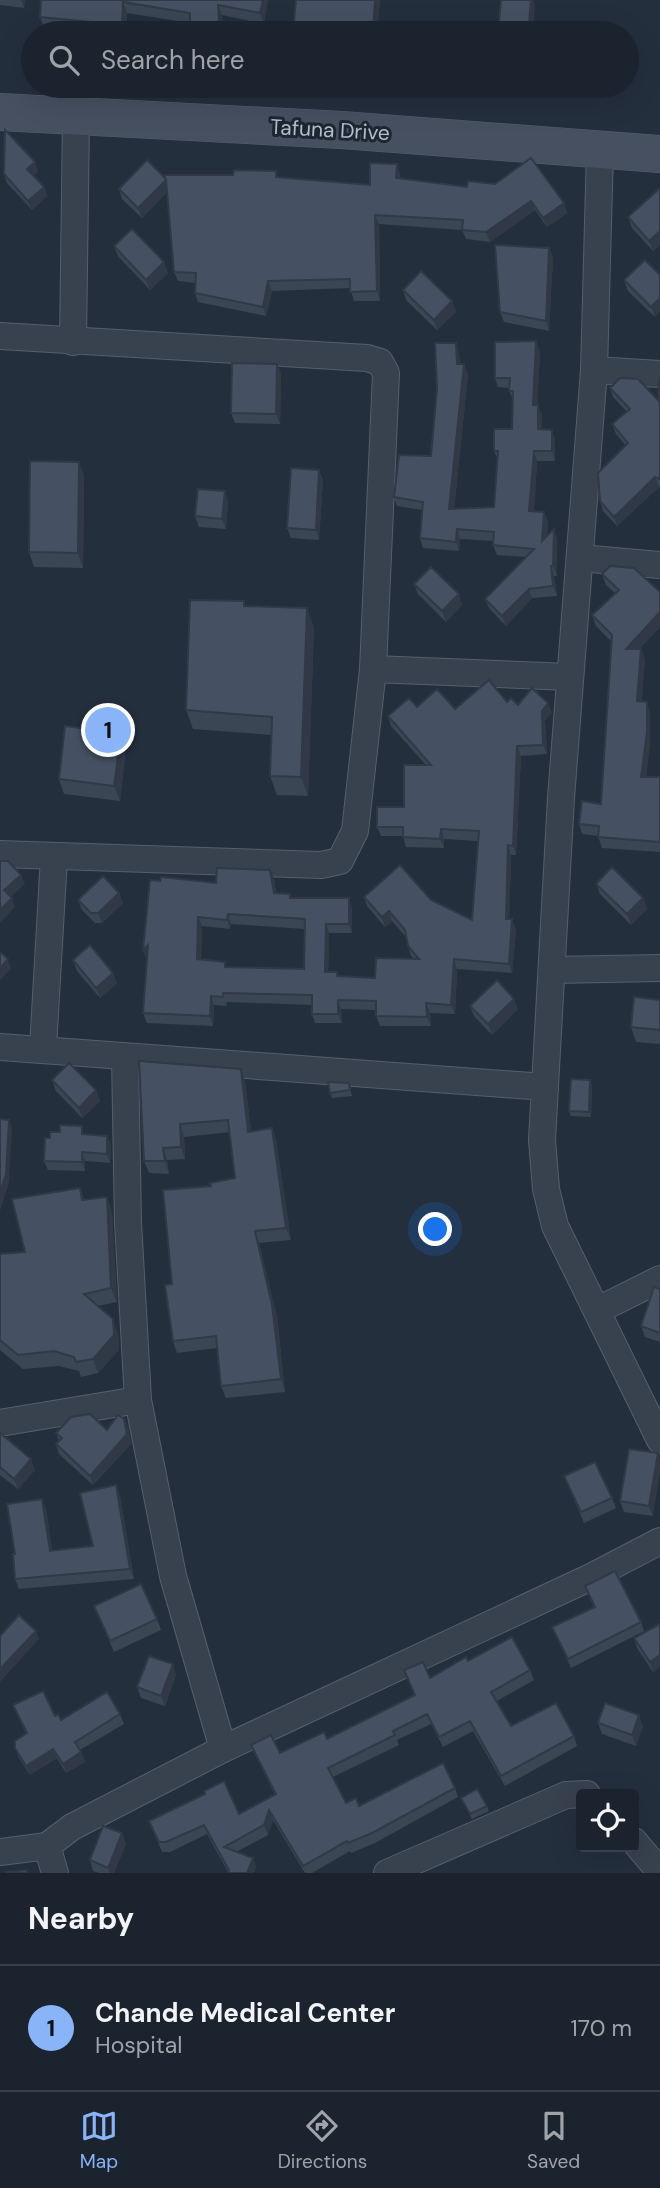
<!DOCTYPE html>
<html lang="en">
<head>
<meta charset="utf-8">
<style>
  :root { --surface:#1b232e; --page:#242b36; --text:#f1f3f6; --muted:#a0a4aa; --line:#39404a; --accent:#8ab4f8 }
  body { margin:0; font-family:"DM Sans",sans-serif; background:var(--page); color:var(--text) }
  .controls { position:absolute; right:21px; bottom:21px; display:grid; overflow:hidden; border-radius:7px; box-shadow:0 7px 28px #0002 }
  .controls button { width:63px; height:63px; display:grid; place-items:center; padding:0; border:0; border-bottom:2px solid var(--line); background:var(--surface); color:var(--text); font:35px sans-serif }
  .you { position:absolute; left:436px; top:1230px; width:24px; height:24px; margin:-18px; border:5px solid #fff; border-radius:50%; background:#1a73e8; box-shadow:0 0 0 10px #1a73e833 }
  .badge { display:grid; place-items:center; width:46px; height:46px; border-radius:50%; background:var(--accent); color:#111; font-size:23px; font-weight:700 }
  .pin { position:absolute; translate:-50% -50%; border:4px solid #fff; box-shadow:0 2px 7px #0006 }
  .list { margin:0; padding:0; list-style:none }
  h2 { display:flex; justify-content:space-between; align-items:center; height:91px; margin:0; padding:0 28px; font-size:30px }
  h2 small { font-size:23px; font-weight:400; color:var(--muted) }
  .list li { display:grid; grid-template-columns:46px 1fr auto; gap:21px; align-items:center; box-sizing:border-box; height:126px; padding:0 28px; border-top:2px solid var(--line) }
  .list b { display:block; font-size:26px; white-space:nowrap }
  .list p { margin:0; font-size:23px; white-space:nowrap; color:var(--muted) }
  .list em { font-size:23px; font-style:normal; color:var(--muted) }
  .icon { flex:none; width:38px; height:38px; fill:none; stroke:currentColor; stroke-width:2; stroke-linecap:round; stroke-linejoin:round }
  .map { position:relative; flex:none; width:660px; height:1873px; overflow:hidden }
  .search { position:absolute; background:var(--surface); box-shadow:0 7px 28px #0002; left:21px; right:21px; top:21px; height:77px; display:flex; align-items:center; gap:18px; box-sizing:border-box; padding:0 24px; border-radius:38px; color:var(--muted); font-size:26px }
  .sheet { height:217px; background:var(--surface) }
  nav { display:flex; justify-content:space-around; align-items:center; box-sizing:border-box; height:98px; border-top:2px solid var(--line); background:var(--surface); font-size:19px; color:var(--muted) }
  nav a { display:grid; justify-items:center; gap:4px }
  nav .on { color:var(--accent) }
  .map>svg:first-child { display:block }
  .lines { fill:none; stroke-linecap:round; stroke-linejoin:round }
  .minor-casing { stroke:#565f6c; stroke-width:28 }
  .secondary-casing { stroke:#565f6c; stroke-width:38 }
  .minor { stroke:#38414e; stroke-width:26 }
  .secondary { stroke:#465061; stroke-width:37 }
  .wall { fill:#3b4654; fill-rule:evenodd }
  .shaded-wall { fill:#303945 }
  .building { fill:#455162; stroke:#303945; stroke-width:2; fill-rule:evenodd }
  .labels { text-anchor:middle; stroke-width:6; stroke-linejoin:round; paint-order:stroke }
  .street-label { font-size:21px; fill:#b4bcc9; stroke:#1d2633 }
</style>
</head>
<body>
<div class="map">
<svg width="660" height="1873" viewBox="0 0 660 1873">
  <rect width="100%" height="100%" fill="#242f3e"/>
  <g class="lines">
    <!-- minor casing -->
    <g class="minor-casing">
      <g id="minor">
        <polyline points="600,150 594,370 561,798 542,1140 546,1189 555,1226 660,1440"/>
        <polyline points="0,336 367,358 380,362 386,373 373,669 355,831 340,861 321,865 0,854"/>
        <polyline points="73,342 76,117"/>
        <polyline points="594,370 660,374"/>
        <polyline points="580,558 660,565"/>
        <polyline points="373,669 570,677"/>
        <polyline points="552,970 660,968"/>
        <polyline points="0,1047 545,1087"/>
        <polyline points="43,1048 54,857"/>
        <polyline points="125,1058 128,1222 138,1400 173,1576 223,1749"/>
        <polyline points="598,1310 660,1279"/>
        <polyline points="0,1423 138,1400"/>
        <polyline points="634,1841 660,1872"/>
        <polyline points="47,1846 72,1827 223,1749 591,1577 660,1541"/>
        <polyline points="0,1852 47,1846 55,1873"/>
        <polyline points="387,1873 566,1795 587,1794"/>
      </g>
    </g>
    <!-- secondary casing -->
    <g class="secondary-casing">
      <polyline id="secondary" points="0,112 342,130 660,154"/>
    </g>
    <!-- minor -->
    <use href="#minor" class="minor"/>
    <!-- secondary -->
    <use href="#secondary" class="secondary"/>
  </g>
  <!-- wall -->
  <g class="wall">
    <polygon points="0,0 25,0 24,8 0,5"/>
    <polygon points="41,0 268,0 264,24 222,15 223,33 191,33 190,23 127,13 126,33 101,33 44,27 40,17"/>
    <polygon points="296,0 380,0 377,33 294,33 293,31"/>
    <polygon points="38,171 33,176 44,187 47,196 32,210 7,183 4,174"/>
    <polygon points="400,174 400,178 564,203 567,213 547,227 535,210 490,242 466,239 462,230 379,224 380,301 354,301 350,288 272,291 266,316 198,302 195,293 195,283 178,281 174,272 167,192 142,218 122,199 119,189 165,178 278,177 370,185"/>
    <polygon points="660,190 660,245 653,251 632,228 628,217"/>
    <polygon points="114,246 168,273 150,290 118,256"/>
    <polygon points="549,248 553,258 549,331 504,322 500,312"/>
    <polygon points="645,260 655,317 628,291 624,280"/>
    <polygon points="403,290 452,301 456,312 437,330 406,300"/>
    <polygon points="540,351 537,405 542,415 541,429 555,439 555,461 537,461 534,511 544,512 548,522 547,536 557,538 557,576 554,576 557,596 532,598 506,626 489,608 485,599 526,557 497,555 493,545 493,541 460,539 459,551 423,548 420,538 422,510 397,506 394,497 431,456 459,353 460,364 468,374 454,509 494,507 498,460 494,451 512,429 513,400 509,391 509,388 498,387 495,378"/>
    <polygon points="277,364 281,374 280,424 235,423 231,413"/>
    <polygon points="660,379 660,487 659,487 617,526 603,511 600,501 626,446 616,434 612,424 627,412 613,397 610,388 658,400"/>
    <polygon points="79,462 84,477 83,568 34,567 29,552"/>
    <polygon points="319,470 323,480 319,540 291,538 287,528"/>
    <polygon points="225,491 228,502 226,529 199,527 195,516"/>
    <polygon points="602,574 660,592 660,627 639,649 641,649 645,660 641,702 650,713 650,743 646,777 660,777 660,852 602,848 598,836 582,834 579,824 601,804 611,641 596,626 592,615 615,593 606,585"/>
    <polygon points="414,584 462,605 446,622 418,594"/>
    <polygon points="246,606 314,627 308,796 277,795 270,776 271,735 193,729 186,710"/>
    <path d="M507,702L552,712L545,720L547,754L521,756L516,855H511L509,919L516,929L512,973L457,969L455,1014L430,1013L431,1026H380L376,1016V1010L341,1009L342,1023H315L312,1014V1005L227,1002L226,1006L214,1005L213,1026L147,1023L143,1013L147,958L146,959L160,881L216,883L270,870L274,879L276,893L290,894L292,898L352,908V933H329L328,972L339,976L375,978L414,959L411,956L408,946L406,937L392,921L385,927L367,906L364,897L431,900L472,920L478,841L444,839V848L406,847L403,836H381L377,827L404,807L426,765L391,726L388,716L417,707L455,709ZM231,924L305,929L304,969L227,967L201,960L202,926L230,929Z"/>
    <polygon points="121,733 126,748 120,801 64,794 59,779"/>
    <polygon points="596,884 643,898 647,909 631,925 600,894"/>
    <polygon points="119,893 123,903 102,923 95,923 82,910 78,900"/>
    <polygon points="73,960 117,983 100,998 77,971"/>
    <polygon points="660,1000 660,1044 636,1042 631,1027"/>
    <polygon points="470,1006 518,1009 492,1035 474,1016"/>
    <polygon points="139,1061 245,1081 251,1132 272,1128 276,1140 291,1240 259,1243 277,1317 285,1392 226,1398 221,1386 217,1348 177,1353 173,1341 172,1284 211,1186 235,1178 230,1132 184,1137 185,1159 167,1160 169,1174 149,1173 144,1161"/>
    <polygon points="52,1080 96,1090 100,1101 82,1118 56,1091"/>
    <polygon points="349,1083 352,1096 332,1098 330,1093"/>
    <polygon points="592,1086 591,1117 571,1116 569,1111"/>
    <polygon points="85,1134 107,1136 111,1145 110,1163 85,1161 85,1171 48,1170 44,1161"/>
    <polygon points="80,1188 84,1200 112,1211 117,1302 98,1306 118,1334 119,1350 98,1373 81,1377 79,1371 59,1366 23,1369 0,1350 0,1254 25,1252"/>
    <polygon points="660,1289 660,1342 645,1337 641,1326"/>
    <polygon points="124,1419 128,1428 131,1444 93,1485 59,1454 56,1444 59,1441 56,1433 107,1430"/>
    <polygon points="0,1433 35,1470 18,1489 0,1475"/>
    <polygon points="629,1449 653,1516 624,1512 620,1501"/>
    <polygon points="564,1476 612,1498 616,1508 584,1523"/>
    <polygon points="120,1496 134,1579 19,1589 15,1579 15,1554 46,1509 52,1551 93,1546"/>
    <polygon points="585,1586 641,1622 644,1631 571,1668 552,1627 594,1607"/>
    <polygon points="94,1606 157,1619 161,1630 114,1652"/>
    <polygon points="660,1624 660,1667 653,1672 637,1648 634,1638"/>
    <polygon points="468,1661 530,1670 534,1680 497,1701 511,1726 574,1736 577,1746 505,1786 473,1731 443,1747 431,1724 397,1740 399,1745 333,1777 346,1803 359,1806 455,1788 458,1797 375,1843 351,1853 350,1851 312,1873 305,1873 273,1820 268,1835 236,1852 253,1858 256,1868 228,1872 207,1834 170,1852 162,1852 149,1821 239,1814 275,1795 255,1754 251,1745 280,1753 327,1739 415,1695 404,1670 430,1678"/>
    <polygon points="176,1675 165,1706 141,1698 137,1687"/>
    <polygon points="13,1705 55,1716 61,1720 120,1714 124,1724 80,1750 85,1762 66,1773 57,1758 30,1775 19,1758 15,1748 26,1734"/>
    <polygon points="598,1723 643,1726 636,1746 602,1734"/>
    <polygon points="461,1798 487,1806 489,1811 472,1819"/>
    <polygon points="126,1844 114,1873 99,1873 93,1871 90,1860"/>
  </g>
  <!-- shaded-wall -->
  <g class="shaded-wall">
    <polygon points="21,0 25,0 24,8"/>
    <polygon points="263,0 268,0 264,24 260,13"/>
    <polygon points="375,0 380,0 377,33 373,33"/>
    <polygon points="531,0 533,0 535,5 533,33 529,24"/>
    <polygon points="123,2 127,13 126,33 125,33 122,25"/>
    <polygon points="218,5 222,15 223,33 220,33"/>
    <polygon points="35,162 38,171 31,178 27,169"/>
    <polygon points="397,164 400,174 400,188 396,178"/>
    <polygon points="166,180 169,189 142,218 138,208"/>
    <polygon points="44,187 47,196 32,210 28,201"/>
    <polygon points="531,201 535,210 490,242 486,232"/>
    <polygon points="564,203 567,213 547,227 543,218"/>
    <polygon points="375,215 379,224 380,301 377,291"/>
    <polygon points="660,231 660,245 653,251 649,241"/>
    <polygon points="549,248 553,258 549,331 546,321"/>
    <polygon points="164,262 168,273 150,290 146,280"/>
    <polygon points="268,281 272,291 266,316 263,307"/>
    <polygon points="660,298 660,312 655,317 651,307"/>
    <polygon points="452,301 456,312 437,330 434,320"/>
    <polygon points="536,341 540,351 537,415 533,405"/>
    <polygon points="456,343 459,353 460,374 457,364"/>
    <polygon points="277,364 281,374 280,424 276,414"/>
    <polygon points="464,364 468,374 453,519 449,509"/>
    <polygon points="538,405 542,415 541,439 538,429"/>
    <polygon points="552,430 555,439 555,461 552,451"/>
    <polygon points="534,451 537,461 533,520 529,511"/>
    <polygon points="79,462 84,477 83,568 78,553"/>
    <polygon points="319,470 323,480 319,540 316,530"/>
    <polygon points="655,477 659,487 617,526 614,517"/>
    <polygon points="225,491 228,502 226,529 222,519"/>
    <polygon points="544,512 548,522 546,551 542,541"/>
    <polygon points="457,529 460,539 459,551 456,542"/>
    <polygon points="554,529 557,538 557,576 553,566"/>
    <polygon points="551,566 554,576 557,596 553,586"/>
    <polygon points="529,589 532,598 506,626 502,616"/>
    <polygon points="459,594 462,605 446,622 442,611"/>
    <polygon points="307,608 314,627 308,796 301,777"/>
    <polygon points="660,612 660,627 630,659 626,649"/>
    <polygon points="641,649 645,660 641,712 637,701"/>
    <polygon points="647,702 650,713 650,743 645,788 641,777"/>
    <polygon points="548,703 552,712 545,720 547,754 543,745 542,711"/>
    <polygon points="121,733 126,748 120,801 114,786"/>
    <polygon points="517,746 521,756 516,855 513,846"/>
    <polygon points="441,829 444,839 444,848 440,839"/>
    <polygon points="508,845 511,855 509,928 506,919"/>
    <polygon points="270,870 274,879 277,902 274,893"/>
    <polygon points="21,875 25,884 8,900 4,890"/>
    <polygon points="119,893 123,903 102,923 98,913"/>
    <polygon points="12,898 15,907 0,923 0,910"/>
    <polygon points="349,898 352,908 352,933 349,924"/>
    <polygon points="643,898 647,909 631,925 627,914"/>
    <polygon points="389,911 392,921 385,927 382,917"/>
    <polygon points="228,914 231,924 230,929 227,920"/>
    <polygon points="198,917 202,926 200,969 197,959"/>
    <polygon points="512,919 516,929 512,973 509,964"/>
    <polygon points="326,924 329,933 328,981 325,972"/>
    <polygon points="148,945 151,955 146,959 143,950"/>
    <polygon points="8,959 11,968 0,981 0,968"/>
    <polygon points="454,959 457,969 455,1014 451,1005"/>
    <polygon points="113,973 117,983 100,998 96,988"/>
    <polygon points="211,996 214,1005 213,1026 210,1016"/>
    <polygon points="514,999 518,1009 492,1035 488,1024"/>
    <polygon points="338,1000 341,1009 342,1023 338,1014"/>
    <polygon points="426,1003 430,1013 431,1026 427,1017"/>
    <polygon points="241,1069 245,1081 253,1145 248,1132"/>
    <polygon points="590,1080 592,1086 591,1117 589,1112"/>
    <polygon points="96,1090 100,1101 82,1118 79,1108"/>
    <polygon points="9,1120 12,1128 9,1182 0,1211 0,1193"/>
    <polygon points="180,1124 184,1137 185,1159 181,1147"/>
    <polygon points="272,1128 276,1140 291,1240 286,1228"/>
    <polygon points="107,1136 111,1145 110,1163 107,1154"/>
    <polygon points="163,1148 167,1160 169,1174 165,1161"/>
    <polygon points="82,1152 85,1161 85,1171 82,1162"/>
    <polygon points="107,1197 112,1211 117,1302 111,1288"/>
    <polygon points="255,1231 259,1243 277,1317 285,1392 281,1379"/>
    <polygon points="113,1319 118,1334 119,1350 98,1373 93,1359"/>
    <polygon points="124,1419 128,1428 131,1444 93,1485 90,1476"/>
    <polygon points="658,1453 660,1460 660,1473 653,1516 649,1506"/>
    <polygon points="31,1459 35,1470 18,1489 14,1479"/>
    <polygon points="116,1485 120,1496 134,1579 130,1569"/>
    <polygon points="42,1499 46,1509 54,1562 50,1551"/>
    <polygon points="36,1631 39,1639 0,1682 0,1669"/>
    <polygon points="660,1655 660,1667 653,1672 650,1662"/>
    <polygon points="173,1664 176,1675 165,1706 161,1696"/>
    <polygon points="639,1715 643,1726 636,1746 632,1735"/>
    <polygon points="53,1749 57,1758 30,1775 26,1766"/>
    <polygon points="81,1752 85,1762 66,1773 63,1764"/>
    <polygon points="269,1810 273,1820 268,1835 264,1825"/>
    <polygon points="122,1833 126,1844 114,1873 110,1873 108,1868"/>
    <polygon points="253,1858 256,1868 254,1873 247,1873"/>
  </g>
  <!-- building -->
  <g class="building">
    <polygon points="41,0 263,0 260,13 218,5 220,33 190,33 190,13 123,2 122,25 40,17"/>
    <polygon points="296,0 375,0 373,33 331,33 293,31"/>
    <polygon points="501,0 531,0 529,24 541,25 540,33 498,33"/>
    <polygon points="5,130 35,162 27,169 44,187 28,201 4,174"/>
    <polygon points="531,158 564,203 543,218 531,201 486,232 462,230 463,220 375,215 377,291 350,292 350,279 268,281 263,307 195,293 196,273 174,272 166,180 138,208 119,189 147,160 165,178 165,175 233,175 234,170 276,171 276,177 370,185 370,163 397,164 396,178 467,187 468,181 495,184"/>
    <polygon points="659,189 660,190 660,231 649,241 628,217"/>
    <polygon points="132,229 164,262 146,280 114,246"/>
    <polygon points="495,245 549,248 546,321 500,312"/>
    <polygon points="645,260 660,275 660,298 651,307 624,280"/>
    <polygon points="421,271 452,301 434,320 403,290"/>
    <polygon points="536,341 533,405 538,405 538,429 552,430 552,451 534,451 529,511 544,512 542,541 554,529 553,566 551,566 553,586 529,589 502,616 485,599 534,549 493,545 494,532 457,529 456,542 420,538 423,502 394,497 399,455 431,456 437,388 435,343 456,343 457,364 464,364 449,509 494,507 498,451 494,451 494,429 512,429 513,391 509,391 510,378 495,378 495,342"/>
    <polygon points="232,363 277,364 276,414 231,413"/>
    <polygon points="620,378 638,379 658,400 659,380 660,379 660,479 655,477 614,517 600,501 598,473 628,443 612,424 630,409 610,388"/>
    <polygon points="30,461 79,462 78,553 29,552"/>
    <polygon points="291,468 319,470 316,530 287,528"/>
    <polygon points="198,489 225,491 222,519 195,516"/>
    <polygon points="610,566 634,568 660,592 660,612 626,649 641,649 637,701 647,702 647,732 641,777 660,777 660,842 598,837 599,826 579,824 582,801 601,804 612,635 592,615 619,590 602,574"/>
    <polygon points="431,567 459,594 442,611 414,584"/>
    <polygon points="190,600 244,601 244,606 307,608 301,777 270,776 272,717 186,710"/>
    <path d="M489,680L507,702L511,698L518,705L532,688L548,703L542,711L543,745L517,746L513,846L508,845L506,919H512L509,964L454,959L451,1005L426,1003L427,1017L376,1016V1001L338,1000V1014H312V995L223,993V997L211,996L210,1016L143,1013L148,945L143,950L150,880L160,881L161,877L216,883L217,868L270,870L274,893L290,894V898H349V924H326L325,972H337V976L375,978L376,958L419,959L408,946L405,930L389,911L382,917L364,897L400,865L431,900L472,920L479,831L441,829L440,839L403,837V827H377V807H404V765H431L388,716L409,698L417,707L437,689L455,709ZM228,914L305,919L304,969L225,967V962L197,959L198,917L227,920Z"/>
    <polygon points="65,726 121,733 114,786 59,779"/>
    <polygon points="0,861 8,861 21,875 4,890 12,898 0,910"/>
    <polygon points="612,867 643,898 627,914 596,884"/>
    <polygon points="103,876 119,893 98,913 91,913 78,900"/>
    <polygon points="90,945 113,973 96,988 73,960"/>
    <polygon points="0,952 8,959 0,968"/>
    <polygon points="497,980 514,999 488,1024 470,1006"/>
    <polygon points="634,997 660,1000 660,1030 631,1027"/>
    <polygon points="139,1061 241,1069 248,1132 272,1128 286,1228 255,1231 272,1305 281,1379 221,1386 216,1336 173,1341 165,1285 172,1284 163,1190 211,1186 210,1183 235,1178 228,1120 180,1124 181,1147 163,1148 165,1161 144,1161"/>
    <polygon points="69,1063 96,1090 79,1108 52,1080"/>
    <polygon points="571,1079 590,1080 589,1112 569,1111"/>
    <polygon points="328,1082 349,1083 350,1090 330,1093"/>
    <polygon points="0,1119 9,1120 6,1174 0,1193"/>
    <polygon points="60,1125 82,1126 82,1134 107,1136 107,1154 82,1152 82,1162 44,1161 45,1138 50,1138 50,1132 60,1132"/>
    <polygon points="80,1188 82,1200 107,1197 111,1288 84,1294 113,1319 114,1335 93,1359 76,1362 74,1357 54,1351 18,1355 0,1340 0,1254 25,1252 12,1199"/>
    <polygon points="654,1287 660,1289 660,1333 641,1326"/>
    <polygon points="90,1414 107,1430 118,1415 124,1419 127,1434 90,1476 56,1444 62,1438 56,1433 71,1417"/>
    <polygon points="0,1433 31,1459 14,1479 0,1467"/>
    <polygon points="629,1449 658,1453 649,1506 620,1501"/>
    <polygon points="595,1462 612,1498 581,1512 564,1476"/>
    <polygon points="116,1485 130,1569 15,1579 13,1554 15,1554 7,1504 42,1499 50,1551 93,1546 80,1493"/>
    <polygon points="615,1571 641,1622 568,1659 552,1627 595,1607 585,1586"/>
    <polygon points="141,1584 157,1619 110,1641 94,1606"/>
    <polygon points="19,1615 36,1631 0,1669 0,1636"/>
    <polygon points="660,1624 660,1655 650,1662 634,1638"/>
    <polygon points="512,1637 530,1670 491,1692 511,1726 556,1703 574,1736 501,1776 470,1721 439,1737 427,1714 393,1731 395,1735 328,1768 346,1803 356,1798 359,1806 443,1763 455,1788 372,1833 348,1843 347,1841 303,1866 269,1810 264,1825 224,1847 253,1858 247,1873 228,1873 229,1870 204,1825 166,1842 159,1842 149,1821 205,1794 204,1791 224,1781 239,1814 276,1794 251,1745 271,1735 280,1753 324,1732 327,1739 415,1695 404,1670 423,1662 430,1678 466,1657 468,1661"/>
    <polygon points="149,1656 173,1664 161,1696 137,1687"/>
    <polygon points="43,1691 55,1716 58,1714 61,1720 107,1692 120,1714 75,1742 81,1752 63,1764 53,1749 26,1766 15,1748 15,1741 27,1733 13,1705"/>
    <polygon points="605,1703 639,1715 632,1735 598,1723"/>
    <polygon points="477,1789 487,1806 470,1814 461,1798"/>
    <polygon points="103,1826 122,1833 108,1868 90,1860"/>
    <polygon points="27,1870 27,1873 8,1873 7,1872"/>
  </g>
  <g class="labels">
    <!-- street labels -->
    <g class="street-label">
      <text transform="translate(330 130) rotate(3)" y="7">Tafuna Drive</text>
    </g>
  </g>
</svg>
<div class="controls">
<button><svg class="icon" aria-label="locate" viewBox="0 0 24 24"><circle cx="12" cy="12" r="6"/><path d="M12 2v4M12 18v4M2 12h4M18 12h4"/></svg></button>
</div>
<div class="you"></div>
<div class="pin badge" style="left:108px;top:730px">1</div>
<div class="search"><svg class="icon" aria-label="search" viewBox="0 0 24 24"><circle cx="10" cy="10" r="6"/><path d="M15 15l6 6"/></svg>Search here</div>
</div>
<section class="sheet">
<h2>Nearby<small></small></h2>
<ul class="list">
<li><span class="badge">1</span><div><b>Chande Medical Center</b><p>Hospital</p></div><em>170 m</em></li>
</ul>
</section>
<nav>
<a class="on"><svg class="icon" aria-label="map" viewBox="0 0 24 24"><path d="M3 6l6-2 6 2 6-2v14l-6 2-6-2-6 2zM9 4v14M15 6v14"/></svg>Map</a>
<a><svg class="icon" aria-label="directions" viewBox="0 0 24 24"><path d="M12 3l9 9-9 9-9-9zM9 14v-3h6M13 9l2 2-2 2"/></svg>Directions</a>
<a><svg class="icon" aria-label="saved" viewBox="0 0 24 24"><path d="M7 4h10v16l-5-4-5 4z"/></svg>Saved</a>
</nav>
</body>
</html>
